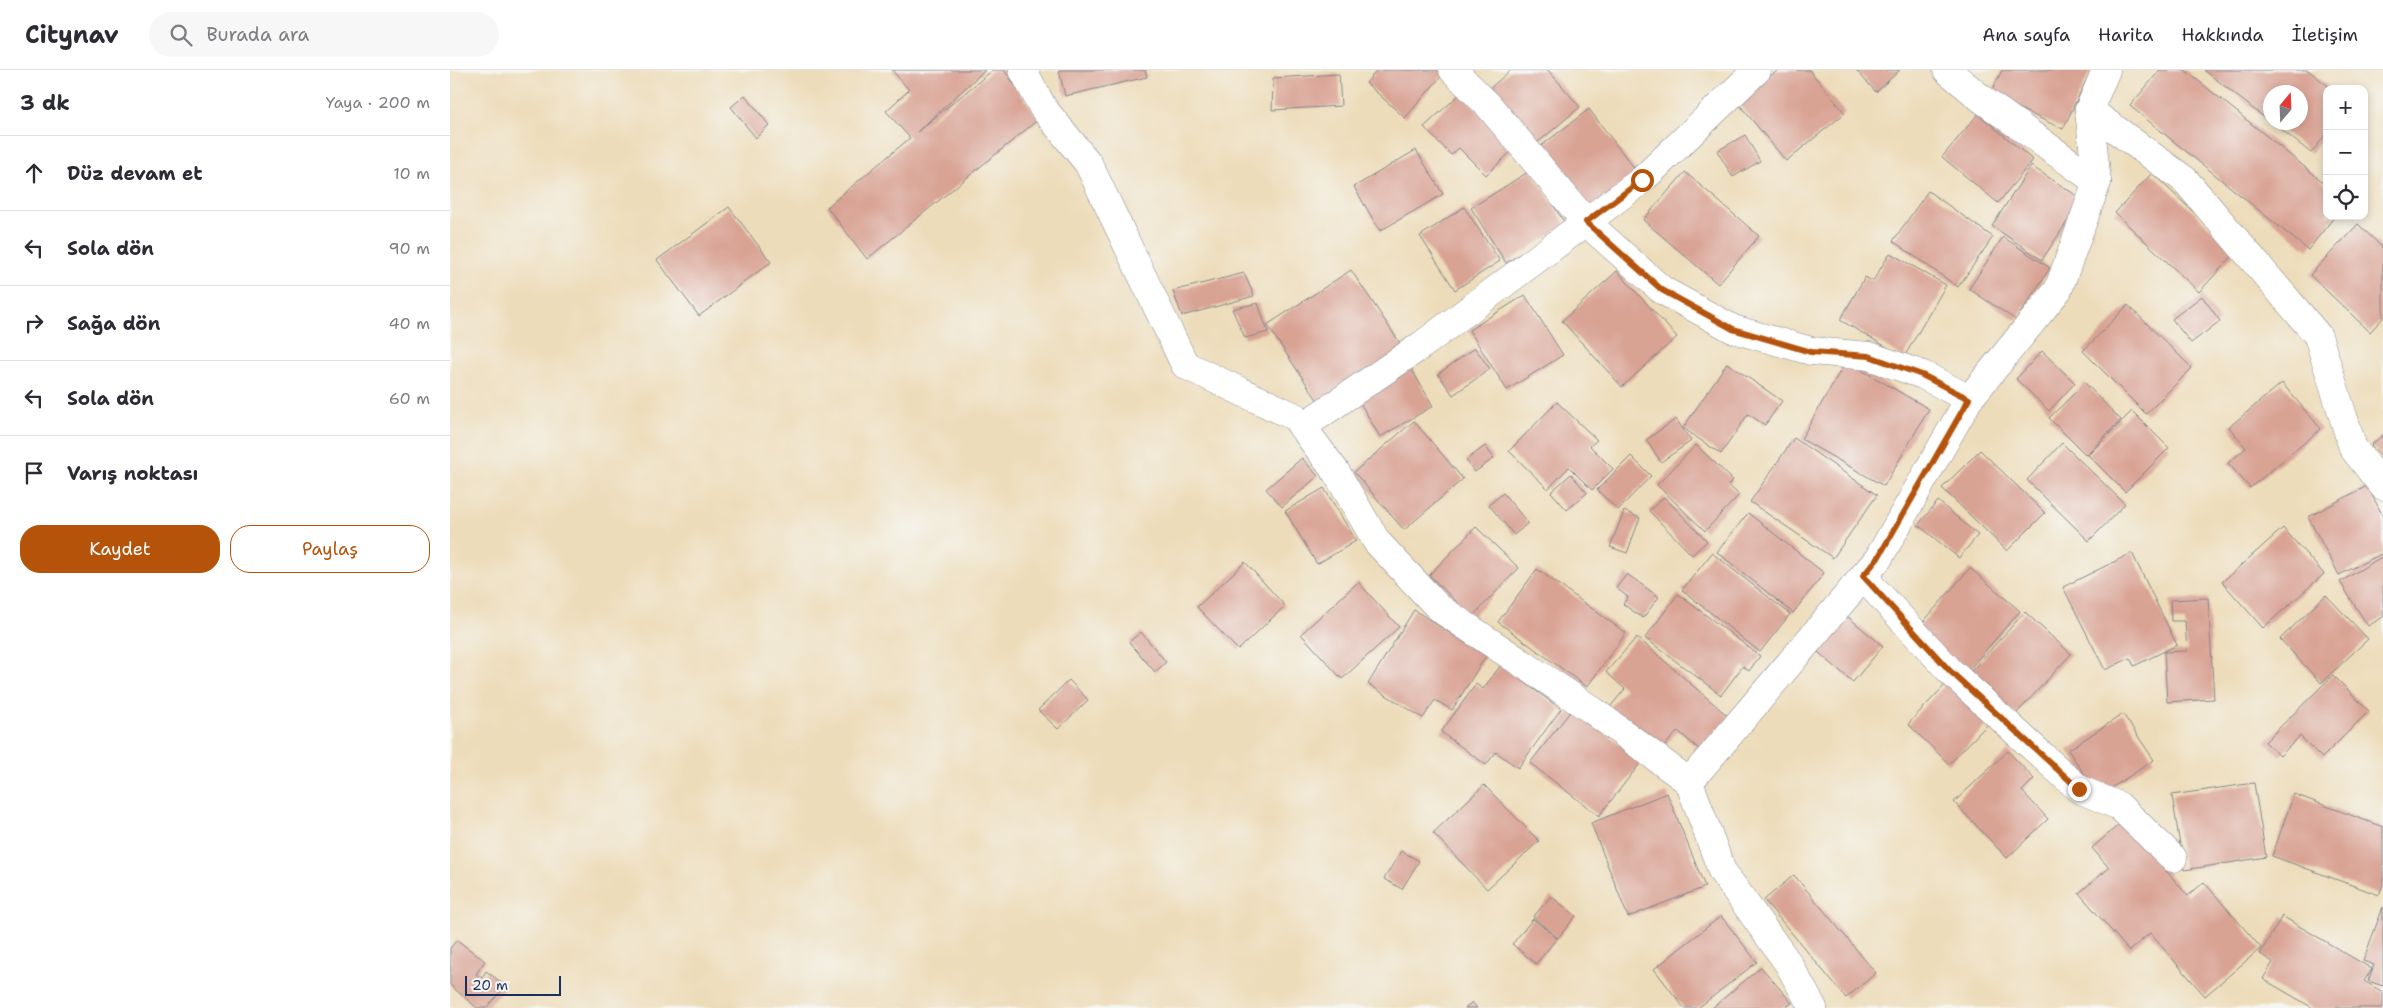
<!DOCTYPE html>
<html lang="tr">
<head>
<meta charset="utf-8">
<style>
  :root { --surface:#fff; --page:#f7f7f7; --text:#2b2b33; --muted:#7c7c81; --line:#e1e1e2; --accent:#b45309 }
  body { margin:0; font-family:"Shantell Sans",sans-serif; background:var(--page); color:var(--text) }
  .controls { position:absolute; right:15px; top:15px; display:grid; overflow:hidden; border-radius:10px; box-shadow:0 2px 8px #0003 }
  .controls button { width:45px; height:45px; display:grid; place-items:center; padding:0; border:0; border-bottom:1px solid var(--line); background:var(--surface); color:var(--text); font:25px sans-serif }
  .compass { position:absolute; left:1813px; top:15px; width:45px; height:45px; border-radius:50%; background:var(--surface); box-shadow:0 2px 8px #0003; rotate:19deg }
  .scale { position:absolute; left:15px; bottom:12px; width:96px; box-sizing:border-box; padding-left:5px; border:2px solid #1b2f5e; border-top:0; font-size:14px; line-height:18px; white-space:nowrap; color:#1b2f5e; -webkit-text-stroke:4px #f6f6f2; paint-order:stroke }
  .stop { position:absolute; width:15px; height:15px; margin:-11px; border:4px solid #b45309; border-radius:50%; background:#fff }
  .stop.end { background:#b45309; border-color:#fff; box-shadow:0 1px 5px #0008 }
  .list { margin:0; padding:0; list-style:none }
  h2 { display:flex; justify-content:space-between; align-items:center; height:65px; margin:0; padding:0 20px; font-size:21px }
  h2 small { font-size:16px; font-weight:400; color:var(--muted) }
  .list li { display:grid; grid-template-columns:32px 1fr auto; gap:15px; align-items:center; box-sizing:border-box; height:75px; padding:0 20px; border-top:1px solid var(--line) }
  .list b { display:block; font-size:19px; white-space:nowrap }
  .list em { font-size:16px; font-style:normal; color:var(--muted) }
  .actions { display:flex; gap:10px; padding:15px 20px }
  .actions a { flex:1; padding:11px 0; border:1px solid var(--accent); border-radius:20px; text-align:center; font-size:18px; color:var(--accent) }
  .actions .main { background:var(--accent); color:#fff }
  .icon { flex:none; width:28px; height:28px; fill:none; stroke:currentColor; stroke-width:2; stroke-linecap:round; stroke-linejoin:round }
  .map { position:relative; flex:none; width:1933px; height:938px; overflow:hidden }
  header { display:flex; align-items:center; gap:30px; box-sizing:border-box; height:70px; padding:0 25px; background:var(--surface); border-bottom:1px solid var(--line) }
  header strong { font-size:24px }
  nav { display:flex; gap:28px; margin-inline-start:auto; font-size:18px }
  .search { width:350px; height:45px; background:var(--page); display:flex; align-items:center; gap:12px; box-sizing:border-box; padding:0 18px; border-radius:28px; color:var(--muted); font-size:19px }
  main { display:flex }
  aside { flex:1; background:var(--surface) }
  .map>svg:first-child { display:block }
  .building { fill:#d9a394 }
  .lines { fill:none; stroke-linecap:round; stroke-linejoin:round }
  .minor-casing { stroke:#84868c; stroke-width:29 }
  .tertiary-casing { stroke:#84868c; stroke-width:29 }
  .minor { stroke:#fff; stroke-width:28 }
  .tertiary { stroke:#fff; stroke-width:28 }
  .route { stroke:#b45309; stroke-width:6 }
</style>
</head>
<body>
<header>
<strong>Citynav</strong>
<div class="search"><svg class="icon" aria-label="search" viewBox="0 0 24 24"><circle cx="10" cy="10" r="6"/><path d="M15 15l6 6"/></svg>Burada ara</div>
<nav><a>Ana sayfa</a><a>Harita</a><a>Hakkında</a><a>İletişim</a></nav>
</header>
<main>
<aside>
<h2>3 dk<small>Yaya · 200 m</small></h2>
<ul class="list">
<li><svg class="icon" aria-label="ahead" viewBox="0 0 24 24"><path d="M12 20V5M6 11l6-6 6 6"/></svg><div><b>Düz devam et</b></div><em>10 m</em></li>
<li><svg class="icon" aria-label="left" viewBox="0 0 24 24"><path d="M17 20v-9H6M10 6l-5 5 5 5"/></svg><div><b>Sola dön</b></div><em>90 m</em></li>
<li><svg class="icon" aria-label="right" viewBox="0 0 24 24"><path d="M7 20v-9h11M14 6l5 5-5 5"/></svg><div><b>Sağa dön</b></div><em>40 m</em></li>
<li><svg class="icon" aria-label="left" viewBox="0 0 24 24"><path d="M17 20v-9H6M10 6l-5 5 5 5"/></svg><div><b>Sola dön</b></div><em>60 m</em></li>
<li><svg class="icon" aria-label="arrive" viewBox="0 0 24 24"><path d="M6 21V4h12l-3 4 3 4H6"/></svg><div><b>Varış noktası</b></div></li>
</ul>
<div class="actions"><a class="main">Kaydet</a><a>Paylaş</a></div>
</aside>
<div class="map">
<svg width="1933" height="938" viewBox="0 0 1933 938">
  <rect width="100%" height="100%" fill="#f6f6f2"/>
  <filter id="ink" filterUnits="userSpaceOnUse"><feTurbulence type="fractalNoise" baseFrequency=".02" numOctaves="2"/><feDisplacementMap in="SourceGraphic" scale="10" xChannelSelector="R" yChannelSelector="G"/><feConvolveMatrix kernelMatrix="1 2 1 2 8 2 1 2 1" color-interpolation-filters="sRGB"/></filter>
  <filter id="wash" filterUnits="userSpaceOnUse"><feTurbulence type="fractalNoise" baseFrequency=".0096" numOctaves="4" result="noise"/><feDisplacementMap in="SourceGraphic" scale="20" xChannelSelector="R" yChannelSelector="G"/><feGaussianBlur stdDeviation="1.12" result="paint"/><feColorMatrix in="noise" values="0 0 0 0 0 0 0 0 0 0 0 0 0 0 0 0 0 1.4 0 .05"/><feComposite in="paint" operator="in"/></filter>
  <g filter="url(#wash)">
    <rect width="100%" height="100%" fill="#eddcb9"/>
    <g id="blocks">
      <!-- building -->
      <g class="building">
        <polygon points="442,0 535,0 467,62 543,0 554,0 589,49 417,189 377,137 460,68 436,41 459,20"/>
        <polygon points="612,0 695,0 697,7 615,26 609,1"/>
        <polygon points="927,0 992,0 995,2 955,48 916,13"/>
        <polygon points="1061,0 1098,0 1130,37 1086,74 1039,19"/>
        <polygon points="1328,0 1359,0 1395,43 1336,91 1288,33"/>
        <polygon points="1406,0 1450,0 1426,22"/>
        <polygon points="1552,0 1641,0 1613,59 1540,25"/>
        <polygon points="1710,0 1735,0 1877,115 1877,146 1885,146 1858,180 1680,36"/>
        <polygon points="1754,0 1858,0 1882,19 1877,19 1877,63 1861,83 1822,52 1850,52 1850,22 1820,22 1820,52"/>
        <polygon points="889,4 891,36 822,40 823,8"/>
        <polygon points="1011,23 1064,79 1036,105 1009,78 1001,85 974,57"/>
        <polygon points="295,25 319,55 306,68 281,37"/>
        <polygon points="1139,39 1190,106 1134,149 1083,82"/>
        <polygon points="1528,44 1583,90 1548,133 1492,87"/>
        <polygon points="1295,65 1310,91 1283,107 1267,81"/>
        <polygon points="966,80 993,124 930,161 904,117"/>
        <polygon points="1581,96 1632,129 1592,190 1542,156"/>
        <polygon points="1081,100 1116,155 1056,193 1021,138"/>
        <polygon points="1235,102 1309,166 1268,214 1193,150"/>
        <polygon points="1702,103 1786,182 1749,222 1665,143"/>
        <polygon points="1478,121 1543,167 1508,217 1443,171"/>
        <polygon points="279,137 321,192 249,246 207,190"/>
        <polygon points="1014,137 1050,191 1005,220 970,166"/>
        <polygon points="1908,154 1933,178 1933,248 1920,262 1860,205"/>
        <polygon points="1553,167 1600,198 1566,250 1519,219"/>
        <polygon points="1440,183 1496,215 1454,287 1390,250 1415,207 1423,211"/>
        <polygon points="901,200 954,279 870,334 817,255"/>
        <polygon points="1167,201 1227,267 1172,317 1112,251"/>
        <polygon points="794,203 804,226 732,246 723,221"/>
        <polygon points="1075,225 1113,285 1057,320 1019,260"/>
        <polygon points="1752,226 1770,251 1741,273 1722,249"/>
        <polygon points="808,233 818,262 795,268 782,239"/>
        <polygon points="1678,235 1742,298 1696,344 1633,281"/>
        <polygon points="1025,278 1040,299 1003,325 988,304"/>
        <polygon points="1592,281 1625,313 1599,341 1566,309"/>
        <polygon points="1396,291 1479,339 1434,416 1351,369"/>
        <polygon points="958,293 983,336 930,367 905,324"/>
        <polygon points="1277,293 1332,331 1315,355 1298,344 1271,384 1233,358"/>
        <polygon points="1635,313 1671,350 1636,385 1599,348"/>
        <polygon points="1832,313 1871,359 1800,418 1778,393 1796,378 1779,357"/>
        <polygon points="1107,332 1147,370 1140,376 1163,399 1142,420 1119,397 1098,419 1059,381"/>
        <polygon points="1682,341 1719,378 1675,422 1638,385"/>
        <polygon points="1226,349 1241,371 1211,392 1196,370"/>
        <polygon points="964,351 1013,409 954,460 904,402"/>
        <polygon points="1933,365 1933,388 1921,375"/>
        <polygon points="1344,368 1427,425 1383,488 1300,432"/>
        <polygon points="1612,373 1675,434 1639,471 1577,410"/>
        <polygon points="1246,375 1283,410 1278,415 1289,425 1255,461 1207,415"/>
        <polygon points="1035,376 1044,388 1025,402 1016,390"/>
        <polygon points="1530,380 1595,443 1557,481 1492,418"/>
        <polygon points="1181,386 1201,406 1168,440 1147,420"/>
        <polygon points="852,388 868,406 832,437 816,419"/>
        <polygon points="1121,404 1137,423 1117,440 1101,422"/>
        <polygon points="1917,416 1933,446 1933,483 1889,505 1858,447"/>
        <polygon points="874,418 906,471 867,494 835,441"/>
        <polygon points="1053,423 1078,453 1064,465 1039,435"/>
        <polygon points="1214,427 1257,471 1242,485 1199,441"/>
        <polygon points="1488,431 1528,465 1509,488 1468,455"/>
        <polygon points="1174,441 1190,448 1177,483 1160,477"/>
        <polygon points="1298,443 1374,503 1343,543 1267,482"/>
        <polygon points="1026,457 1069,498 1022,547 979,505"/>
        <polygon points="1833,458 1874,504 1813,558 1772,512"/>
        <polygon points="1262,483 1340,544 1310,582 1232,520"/>
        <polygon points="1682,483 1727,575 1684,596 1680,588 1655,600 1613,517"/>
        <polygon points="1933,486 1933,547 1918,556 1890,512"/>
        <polygon points="795,492 835,536 788,580 747,537"/>
        <polygon points="1520,498 1570,541 1517,602 1468,558"/>
        <polygon points="1087,499 1176,563 1137,617 1048,552"/>
        <polygon points="1177,504 1209,527 1193,548 1173,534 1178,527 1166,518"/>
        <polygon points="908,512 949,557 892,609 851,564"/>
        <polygon points="1228,524 1310,586 1299,601 1293,596 1271,625 1195,568"/>
        <polygon points="1876,525 1918,569 1871,613 1830,569"/>
        <polygon points="1758,528 1764,629 1717,632 1714,582 1737,581 1735,551 1721,551 1720,530"/>
        <polygon points="964,540 1036,586 1002,640 985,630 973,648 918,614"/>
        <polygon points="1392,542 1433,576 1403,612 1362,577"/>
        <polygon points="1575,542 1621,584 1566,644 1520,602"/>
        <polygon points="691,562 716,592 705,602 679,572"/>
        <polygon points="1187,567 1279,647 1250,680 1228,661 1210,681 1160,637 1175,619 1156,602"/>
        <polygon points="1051,595 1111,639 1068,698 1046,682 1036,695 991,662 1026,614 1033,619"/>
        <polygon points="1883,605 1919,641 1872,688 1850,666 1830,686 1815,672"/>
        <polygon points="619,610 638,630 608,659 588,640"/>
        <polygon points="1496,614 1538,654 1499,694 1458,654"/>
        <polygon points="1123,638 1192,691 1149,746 1080,693"/>
        <polygon points="1673,644 1704,690 1649,726 1618,680"/>
        <polygon points="1558,681 1584,709 1572,721 1598,749 1557,788 1504,732"/>
        <polygon points="1804,713 1816,787 1734,800 1722,725"/>
        <polygon points="1034,715 1089,771 1037,819 983,763"/>
        <polygon points="1217,723 1255,817 1178,847 1141,753"/>
        <polygon points="1844,724 1933,757 1933,814 1929,825 1822,786"/>
        <polygon points="1673,751 1738,826 1754,812 1811,878 1755,926 1700,863 1679,881 1629,823 1659,798 1642,778"/>
        <polygon points="951,781 969,791 952,819 934,809"/>
        <polygon points="1344,805 1426,903 1396,928 1314,830"/>
        <polygon points="1101,826 1126,846 1108,868 1083,847"/>
        <polygon points="1933,837 1933,916 1918,911 1924,895 1913,891"/>
        <polygon points="1271,846 1307,892 1248,938 1234,938 1204,899"/>
        <polygon points="1832,846 1922,899 1914,911 1933,922 1933,938 1863,938 1813,909 1823,892 1810,884"/>
        <polygon points="1083,849 1107,868 1086,894 1062,874"/>
        <polygon points="7,870 35,891 26,904 32,908 36,901 56,916 36,938 27,938 0,915 0,878"/>
        <polygon points="1311,897 1342,933 1335,938 1262,938"/>
        <polygon points="1022,932 1027,938 1015,938"/>
      </g>
    </g>
  </g>
  <g filter="url(#ink)">
    <use href="#blocks" fill-opacity="0" stroke="#84868c" stroke-width="1"/>
    <g class="lines">
      <!-- minor casing -->
      <g class="minor-casing">
        <g id="minor">
          <polyline points="573,0 593,38 638,93 735,295 845,347 886,402 927,472 989,538 1142,640 1239,712"/>
          <polyline points="1003,0 1039,36 1136,152 1212,220 1283,259 1361,281 1419,286 1473,305 1519,329"/>
          <polyline points="1497,0 1533,30 1647,112"/>
          <polyline points="1639,40 1735,110 1868,266 1903,378 1933,416"/>
          <polyline points="852,357 972,275 1192,110 1307,0"/>
          <polyline points="1413,507 1500,601 1576,671 1629,719 1669,736 1723,788"/>
        </g>
      </g>
      <!-- tertiary casing -->
      <g class="tertiary-casing">
        <polyline id="tertiary" points="1363,938 1338,893 1272,801 1239,712 1428,489 1519,329 1608,220 1647,112 1639,40 1656,0"/>
      </g>
      <!-- minor -->
      <use href="#minor" class="minor"/>
      <!-- tertiary -->
      <use href="#tertiary" class="tertiary"/>
    </g>
  </g>
  <g class="lines" filter="url(#ink)">
    <!-- route -->
    <polyline class="route" points="1192,110 1136,152 1212,220 1283,259 1361,282 1419,286 1472,305 1519,329 1428,488 1413,506 1500,601 1629,719"/>
  </g>
</svg>
<div class="controls">
<button>+</button>
<button>−</button>
<button><svg class="icon" aria-label="locate" viewBox="0 0 24 24"><circle cx="12" cy="12" r="6"/><path d="M12 2v4M12 18v4M2 12h4M18 12h4"/></svg></button>
</div>
<svg class="compass" viewBox="-18 -18 36 36"><path d="M0-13l5 13h-10z" fill="#e53935"/><path d="M0 13l5-13h-10z" fill="#7c7c81"/></svg>
<div class="scale">20 m</div>
<div class="stop" style="left:1192px;top:110px"></div>
<div class="stop end" style="left:1629px;top:719px"></div>
</div>
</main>
</body>
</html>
